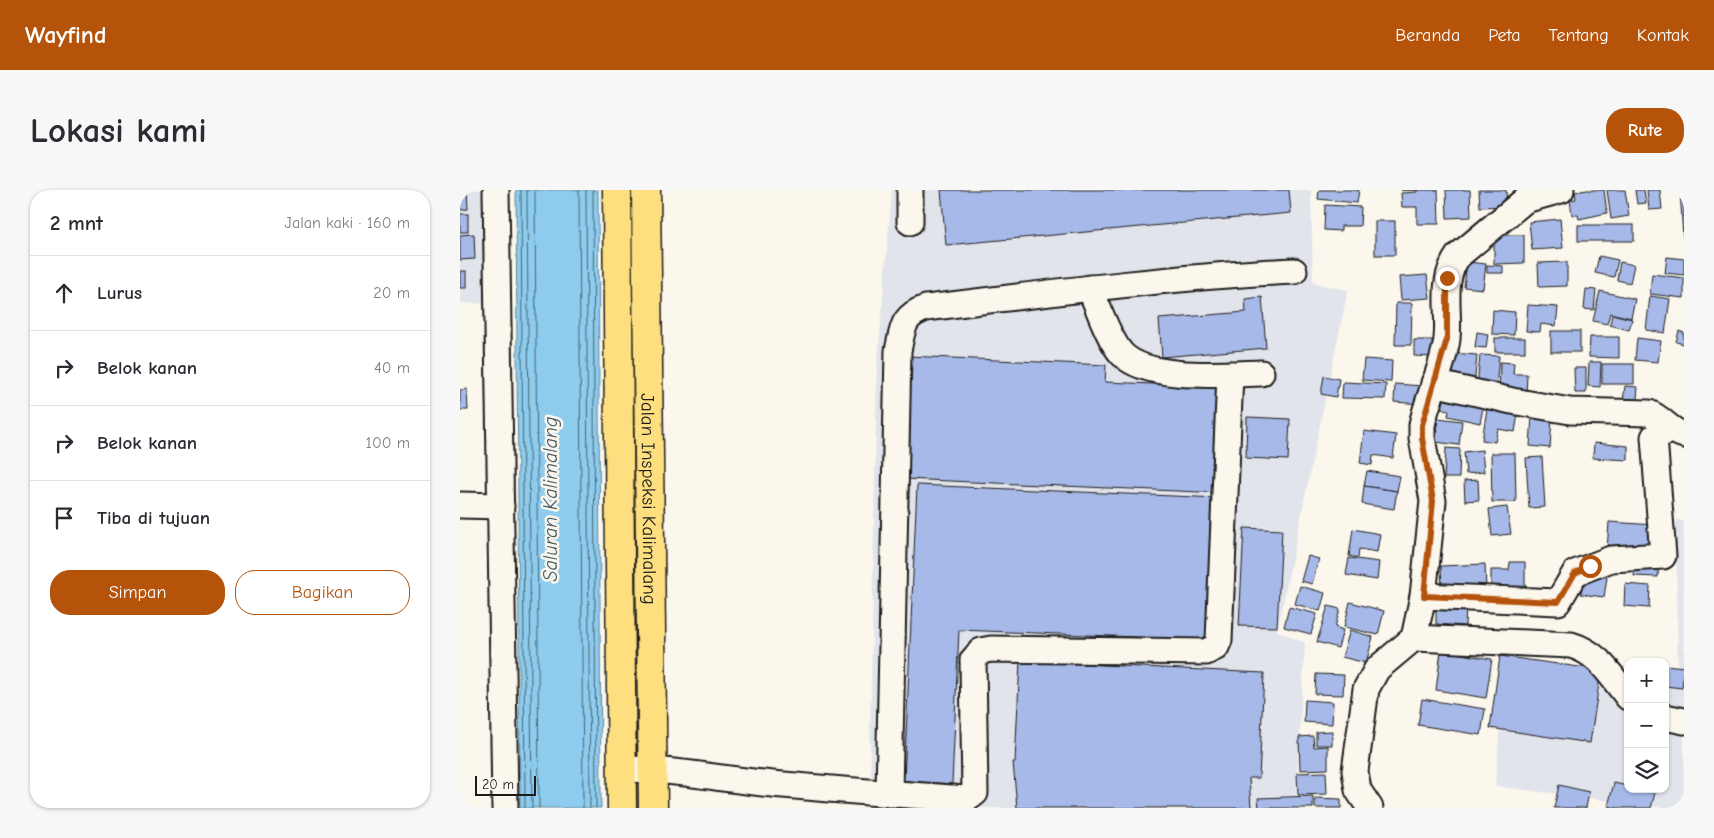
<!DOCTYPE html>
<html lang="id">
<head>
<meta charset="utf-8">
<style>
  :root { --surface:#fff; --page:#f7f7f7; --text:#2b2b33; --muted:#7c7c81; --line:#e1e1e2; --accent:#b45309 }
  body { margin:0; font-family:"Comic Neue",sans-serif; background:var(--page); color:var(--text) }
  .controls { position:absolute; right:15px; bottom:15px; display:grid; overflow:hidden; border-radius:10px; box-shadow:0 1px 4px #0004 }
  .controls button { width:45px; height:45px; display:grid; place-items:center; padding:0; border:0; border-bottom:1px solid var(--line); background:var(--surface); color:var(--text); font:25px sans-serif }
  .scale { position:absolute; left:15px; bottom:12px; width:61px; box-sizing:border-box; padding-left:5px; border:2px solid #1c1c1c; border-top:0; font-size:14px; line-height:18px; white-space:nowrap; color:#1c1c1c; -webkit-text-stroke:4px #fbf7ec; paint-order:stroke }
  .stop { position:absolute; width:15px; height:15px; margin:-11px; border:4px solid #b45309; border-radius:50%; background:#fff }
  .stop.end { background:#b45309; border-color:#fff; box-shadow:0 1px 5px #0008 }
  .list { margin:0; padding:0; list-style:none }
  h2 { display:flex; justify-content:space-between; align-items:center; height:65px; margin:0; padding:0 20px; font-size:21px }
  h2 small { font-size:16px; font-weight:400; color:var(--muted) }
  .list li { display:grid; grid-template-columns:32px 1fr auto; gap:15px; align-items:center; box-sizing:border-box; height:75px; padding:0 20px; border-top:1px solid var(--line) }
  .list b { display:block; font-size:19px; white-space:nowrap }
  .list em { font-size:16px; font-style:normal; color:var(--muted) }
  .actions { display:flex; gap:10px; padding:15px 20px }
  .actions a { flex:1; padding:11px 0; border:1px solid var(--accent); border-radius:20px; text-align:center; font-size:18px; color:var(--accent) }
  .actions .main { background:var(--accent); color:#fff }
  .icon { flex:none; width:28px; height:28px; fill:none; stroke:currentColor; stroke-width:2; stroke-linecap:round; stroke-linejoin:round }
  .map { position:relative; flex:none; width:1224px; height:618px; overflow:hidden; border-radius:20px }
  header { display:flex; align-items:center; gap:30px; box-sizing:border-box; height:70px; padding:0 25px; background:var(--accent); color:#fff }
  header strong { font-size:24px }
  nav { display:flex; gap:28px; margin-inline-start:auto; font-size:18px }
  .intro { display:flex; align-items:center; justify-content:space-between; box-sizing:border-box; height:120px; padding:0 30px }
  h1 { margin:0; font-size:35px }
  .button { padding:12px 22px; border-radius:20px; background:var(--accent); color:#fff; font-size:18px; font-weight:700 }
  main { display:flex; gap:30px; padding:0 30px }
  aside { flex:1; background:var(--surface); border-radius:20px; box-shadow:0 1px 4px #0004 }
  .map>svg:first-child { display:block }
  .built { fill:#e2e4eb }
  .water { fill:#8dccee; stroke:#60869a }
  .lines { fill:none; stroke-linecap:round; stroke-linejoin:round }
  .shore { stroke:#496270; stroke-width:1 }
  .building { fill:#a7b9e8; stroke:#1c1c1c }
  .minor-casing { stroke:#1c1c1c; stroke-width:29 }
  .major-casing { stroke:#1c1c1c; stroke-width:31 }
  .minor { stroke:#fbf7ec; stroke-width:25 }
  .major { stroke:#fedf80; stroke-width:28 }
  .route { stroke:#b45309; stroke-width:6 }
  .labels { text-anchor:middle; stroke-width:5; stroke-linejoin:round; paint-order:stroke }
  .street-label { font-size:19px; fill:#1c1c1c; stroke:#fbf7ec }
  .water-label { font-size:20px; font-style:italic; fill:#445a66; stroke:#fbf7ec }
</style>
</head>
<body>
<header>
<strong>Wayfind</strong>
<nav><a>Beranda</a><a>Peta</a><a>Tentang</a><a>Kontak</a></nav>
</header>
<div class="intro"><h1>Lokasi kami</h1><a class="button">Rute</a></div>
<main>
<aside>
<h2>2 mnt<small>Jalan kaki · 160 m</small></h2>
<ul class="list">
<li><svg class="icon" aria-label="ahead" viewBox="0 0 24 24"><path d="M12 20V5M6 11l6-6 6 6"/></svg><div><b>Lurus</b></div><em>20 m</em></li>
<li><svg class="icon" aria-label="right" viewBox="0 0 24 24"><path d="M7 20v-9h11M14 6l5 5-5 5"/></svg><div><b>Belok kanan</b></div><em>40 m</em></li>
<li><svg class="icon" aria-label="right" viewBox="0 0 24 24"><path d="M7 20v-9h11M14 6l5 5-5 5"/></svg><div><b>Belok kanan</b></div><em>100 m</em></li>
<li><svg class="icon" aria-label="arrive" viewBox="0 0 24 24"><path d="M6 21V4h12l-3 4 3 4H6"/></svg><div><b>Tiba di tujuan</b></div></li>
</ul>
<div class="actions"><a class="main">Simpan</a><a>Bagikan</a></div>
</aside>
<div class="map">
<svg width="1224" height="618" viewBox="0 0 1224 618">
  <rect width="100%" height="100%" fill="#fbf7ec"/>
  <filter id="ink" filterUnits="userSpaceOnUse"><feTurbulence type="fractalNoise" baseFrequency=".02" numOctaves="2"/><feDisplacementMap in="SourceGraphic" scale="10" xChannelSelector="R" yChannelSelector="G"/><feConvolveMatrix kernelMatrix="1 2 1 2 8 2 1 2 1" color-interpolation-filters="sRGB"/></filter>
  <g filter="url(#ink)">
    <!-- built -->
    <g class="built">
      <polygon points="0,0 32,0 31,114 0,113"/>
      <polygon points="432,0 851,0 853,93 888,100 817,441 845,453 836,605 804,610 804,618 412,618 410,550 417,180"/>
      <polygon points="1216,330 1224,331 1224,618 1205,618 1035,596 1046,466 1168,487 1168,599 1205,599 1205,494 1218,496"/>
    </g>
    <!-- water -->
    <polygon class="water" points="56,0 138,0 141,618 60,618"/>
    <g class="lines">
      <!-- shore -->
      <g class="shore">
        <polyline points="61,0 65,618"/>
        <polyline points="67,0 72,618"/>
        <polyline points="75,0 79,618"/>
        <polyline points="119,0 123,618"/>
        <polyline points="126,0 130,618"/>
        <polyline points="133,0 136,618"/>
      </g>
    </g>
    <!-- building -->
    <g class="building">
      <polygon points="0,0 7,0 8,19 0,20"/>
      <polygon points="481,0 829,0 831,23 486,55"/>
      <polygon points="859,0 899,0 897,13 858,9"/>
      <polygon points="941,0 978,0 979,34 957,34 957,17 942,17 941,3 957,2 957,0"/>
      <polygon points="986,0 1010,0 1011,27 987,28"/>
      <polygon points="1019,0 1046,0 1047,16 1020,17"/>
      <polygon points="1127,0 1144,0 1147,23 1119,29 1118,25 1112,25 1110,10 1116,9 1115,2"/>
      <polygon points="1147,0 1165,0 1169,26 1151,29"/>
      <polygon points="1175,0 1184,0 1186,13 1177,14"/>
      <polygon points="1187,0 1200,0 1202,19 1189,20"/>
      <polygon points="1220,0 1224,0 1224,48 1223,48"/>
      <polygon points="865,15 901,17 900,36 881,36 881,41 864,40"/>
      <rect x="0" y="24" width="8" height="18"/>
      <polygon points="1100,29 1103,58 1072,60 1069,32"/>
      <rect x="915" y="31" width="20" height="34"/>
      <rect x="1118" y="35" width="56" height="16"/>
      <polygon points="14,44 15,69 0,70 0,45"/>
      <polygon points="1034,45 1064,45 1064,73 1034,74"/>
      <polygon points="1139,66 1158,70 1154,87 1135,83"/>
      <polygon points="1207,67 1224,69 1224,85 1205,83"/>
      <polygon points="1007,72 1026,74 1023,99 1004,97"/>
      <polygon points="1107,72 1107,96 1079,97 1078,73"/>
      <polygon points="1160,72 1174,75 1170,93 1157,90"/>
      <polygon points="1027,75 1043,76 1043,83 1027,83"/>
      <rect x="0" y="81" width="6" height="17"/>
      <polygon points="1192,84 1224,88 1224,108 1190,104"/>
      <polygon points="967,85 970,108 941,110 939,87"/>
      <polygon points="1126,99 1136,100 1134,120 1124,119"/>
      <polygon points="1140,101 1175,109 1171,128 1150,123 1147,134 1133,131"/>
      <polygon points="1190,106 1210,109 1205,143 1186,140"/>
      <polygon points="802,107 806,158 702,167 699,129 786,122 785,109"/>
      <polygon points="936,113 952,113 951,155 935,155"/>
      <polygon points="1068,115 1098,117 1096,136 1081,134 1080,142 1066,141"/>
      <polygon points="1033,120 1055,122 1054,145 1032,144"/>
      <polygon points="1152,124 1172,129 1169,140 1150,135"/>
      <rect x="1091" y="141" width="29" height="21"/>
      <polygon points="1219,141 1224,143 1224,154 1216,152"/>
      <polygon points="1017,142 1028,144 1026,158 1015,157"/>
      <polygon points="1130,147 1159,147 1159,168 1129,167"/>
      <rect x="1035" y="148" width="30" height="14"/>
      <polygon points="1177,148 1201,151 1198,172 1175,170"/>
      <polygon points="954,150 973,150 973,167 954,166"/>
      <polygon points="993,163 1017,165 1014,198 989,195"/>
      <polygon points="1020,165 1039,166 1036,199 1017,197"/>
      <polygon points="448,166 646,175 645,192 766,197 762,303 444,289"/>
      <polygon points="904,169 932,171 931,192 902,190"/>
      <polygon points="1040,172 1054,173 1053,184 1067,184 1066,206 1039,205"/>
      <polygon points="1129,172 1141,172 1140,197 1128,196"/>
      <rect x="1142" y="174" width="32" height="20"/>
      <polygon points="1114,178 1126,178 1126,203 1115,203"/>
      <polygon points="864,186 879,189 876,207 861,204"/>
      <polygon points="883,192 926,194 925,209 882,208"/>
      <polygon points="935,194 963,196 962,214 934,212"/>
      <polygon points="1165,196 1178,197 1176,219 1162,218"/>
      <polygon points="7,199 8,220 0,220 0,200"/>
      <polygon points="985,206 1025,208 1020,233 988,226 989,220 982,219"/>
      <polygon points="1028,213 1059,218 1055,242 1038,239 1035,252 1022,250"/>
      <polygon points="1072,226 1092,228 1090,258 1070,256"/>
      <polygon points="787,227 830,229 828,270 786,268"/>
      <polygon points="978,228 1002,231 999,255 975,252"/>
      <polygon points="904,241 936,245 933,268 913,265 912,275 900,273"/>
      <polygon points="1134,253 1168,256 1168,270 1133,268"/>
      <polygon points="986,258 1000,259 999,288 984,288"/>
      <polygon points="1022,260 1024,282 1006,284 1004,262"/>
      <polygon points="1031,263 1055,263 1056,312 1032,312"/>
      <polygon points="1082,267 1085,317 1069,318 1066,268"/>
      <polygon points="907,281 940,286 937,301 904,296"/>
      <polygon points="1018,290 1019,310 1005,311 1004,291"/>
      <polygon points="457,295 759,308 753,450 499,440 492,594 444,591"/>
      <polygon points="904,296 937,301 934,319 902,314"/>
      <polygon points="1047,317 1051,344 1032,346 1029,319"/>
      <polygon points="1149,332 1195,335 1193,362 1147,360"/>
      <polygon points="784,338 822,340 817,437 779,436"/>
      <polygon points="893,339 920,344 917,362 899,359 898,368 889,366"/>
      <polygon points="848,366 859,369 852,394 841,391"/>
      <polygon points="889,368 919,372 917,390 886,385"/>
      <polygon points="1175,368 1199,369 1198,387 1174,386"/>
      <polygon points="1050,372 1065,372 1065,405 1031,405 1031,380 1049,380"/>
      <polygon points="1025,374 1026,399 982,401 981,376"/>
      <polygon points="1123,384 1147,387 1144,407 1121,404"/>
      <polygon points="1165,394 1190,396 1189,418 1164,416"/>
      <polygon points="840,396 865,403 860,421 835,414"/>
      <polygon points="890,412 924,421 918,445 884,437"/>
      <polygon points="976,415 1006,416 1005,436 976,434"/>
      <polygon points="868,416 880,419 875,437 883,440 878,458 857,452"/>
      <polygon points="829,417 857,424 851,444 824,437"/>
      <polygon points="890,440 913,447 906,473 882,467"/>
      <polygon points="981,461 1032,469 1026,508 976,500"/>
      <polygon points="1040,466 1141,480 1130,553 1030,538"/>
      <polygon points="560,471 804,483 799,588 789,588 791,618 557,618 553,572 555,572"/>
      <polygon points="1205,475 1224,477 1222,498 1205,496"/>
      <polygon points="856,484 884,485 883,505 855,504"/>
      <polygon points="962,509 1025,519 1021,545 958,535"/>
      <polygon points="845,510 873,512 872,534 844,532"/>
      <polygon points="872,541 872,555 856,555 856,542"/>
      <polygon points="853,546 854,557 868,556 868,579 840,580 839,547"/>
      <polygon points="866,582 867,604 838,605 837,583"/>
      <polygon points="1154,593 1168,596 1168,599 1195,603 1191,618 1158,618 1148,616"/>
      <polygon points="1099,595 1129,602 1126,618 1094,618"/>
      <polygon points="853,606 853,618 799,618 798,608"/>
      <polygon points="855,608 881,609 881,618 855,618"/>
    </g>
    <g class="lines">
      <!-- minor casing -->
      <g class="minor-casing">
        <g id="minor">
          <polyline points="36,0 45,618"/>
          <polyline points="1065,10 1101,0"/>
          <polyline points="450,32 450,0"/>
          <path d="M630,98C638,117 649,150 662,164C688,191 766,184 801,183"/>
          <path d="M974,193L1052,211L1110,221L1189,223C1202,228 1209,241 1224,245"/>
          <polyline points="0,315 41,316"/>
          <polyline points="963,406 1098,412 1115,383 1151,369 1203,366 1194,247 1211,240"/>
          <path d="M954,448L1111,455C1139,463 1150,485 1168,507"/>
          <polyline points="1205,527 1224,531"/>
          <path d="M163,579C210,579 256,588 303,593C371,600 438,604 507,609L515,603L513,470L521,461L531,459L746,462L756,457L759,450L770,184"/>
          <path d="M429,604L438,161C443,138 442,126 466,118C588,103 711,87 834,81"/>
          <path d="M910,618L898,600L895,581L906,499L917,479L954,448L963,406L973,311L962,248V235C968,206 983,178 987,149C990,120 980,91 998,66L1065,10L1074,0"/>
        </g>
      </g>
      <!-- major casing -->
      <g class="major-casing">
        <g id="major">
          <polyline points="157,0 162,618"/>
          <path id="s1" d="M186,0L193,618"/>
        </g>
      </g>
      <!-- minor -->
      <use href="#minor" class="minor"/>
      <!-- major -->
      <use href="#major" class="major"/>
    </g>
  </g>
  <g class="lines" filter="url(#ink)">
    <!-- route -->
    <polyline class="route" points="987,88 987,149 962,235 962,248 973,311 964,406 1098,412 1115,383 1130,376"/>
  </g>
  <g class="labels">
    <!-- street labels -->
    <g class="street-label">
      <text dy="7" stroke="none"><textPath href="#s1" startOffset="309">Jalan Inspeksi Kalimalang</textPath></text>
    </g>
    <!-- water labels -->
    <g class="water-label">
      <text transform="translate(90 309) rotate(-90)" y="7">Saluran Kalimalang</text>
    </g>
  </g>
</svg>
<div class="controls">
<button>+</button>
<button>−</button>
<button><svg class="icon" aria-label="layers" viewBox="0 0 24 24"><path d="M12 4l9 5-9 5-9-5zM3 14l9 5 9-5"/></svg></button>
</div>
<div class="scale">20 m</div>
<div class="stop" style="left:1130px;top:376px"></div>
<div class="stop end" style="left:987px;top:88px"></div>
</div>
</main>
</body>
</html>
